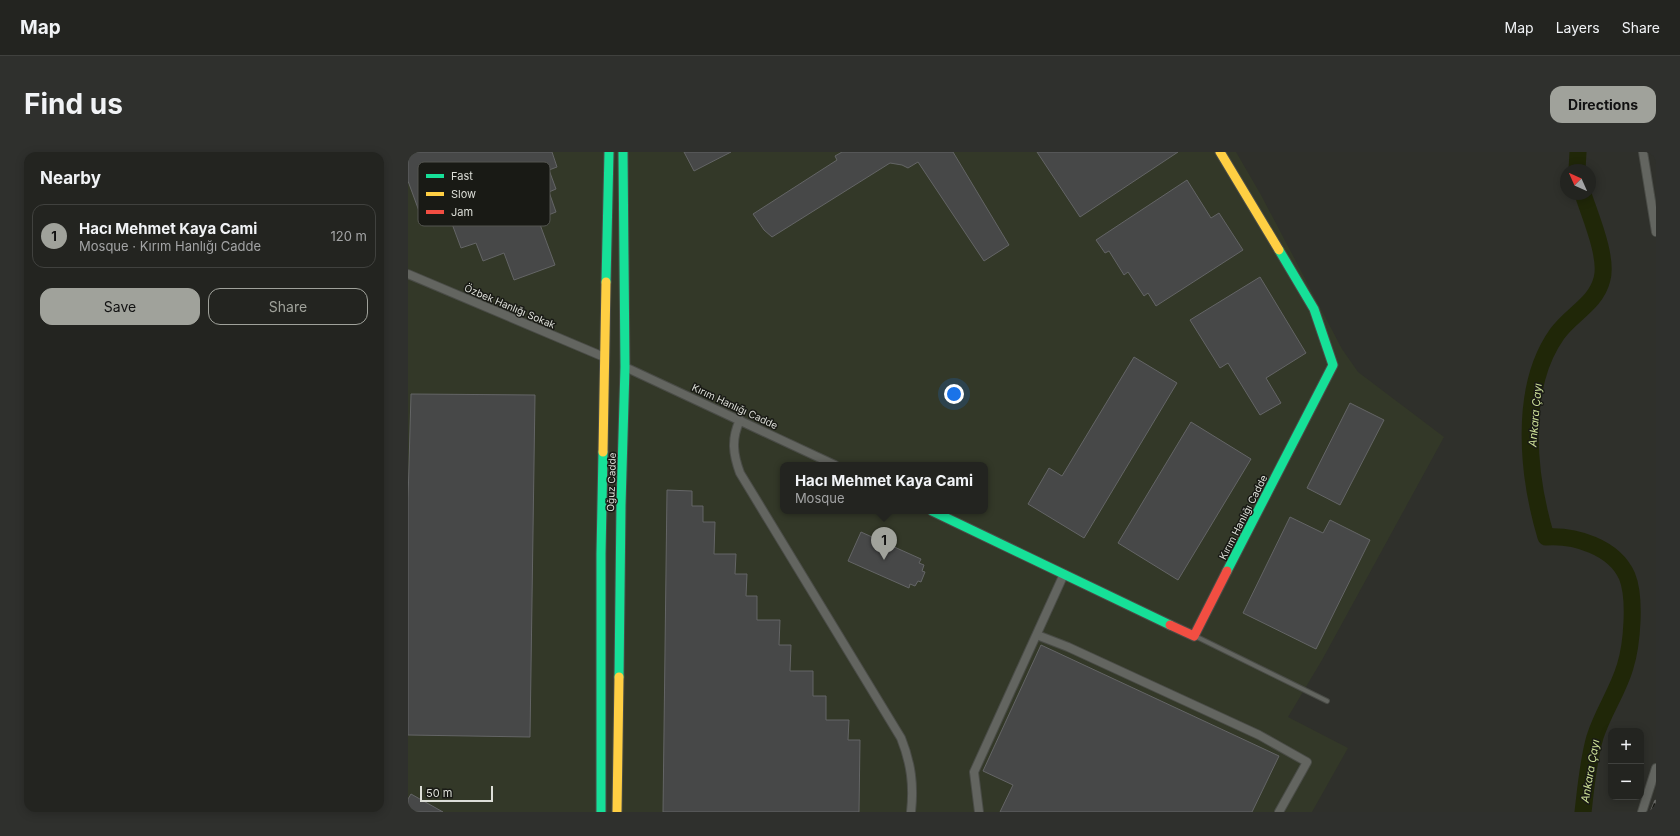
<!DOCTYPE html>
<html lang="en">
<head>
<meta charset="utf-8">
<style>
  :root { --surface:#232420; --page:#2f302d; --text:#f1f3f6; --muted:#a3a4a5; --line:#40413e; --accent:#a0a29b }
  body { margin:0; font-family:Inter,sans-serif; background:var(--page); color:var(--text) }
  .controls { position:absolute; right:12px; bottom:12px; display:grid; overflow:hidden; border-radius:8px; box-shadow:0 2px 10px #0003 }
  .controls button { width:36px; height:36px; display:grid; place-items:center; padding:0; border:0; border-bottom:1px solid var(--line); background:var(--surface); color:var(--text); font:20px sans-serif }
  .compass { position:absolute; left:1152px; top:12px; width:36px; height:36px; border-radius:50%; background:var(--surface); box-shadow:0 2px 10px #0003; rotate:315deg }
  .scale { position:absolute; left:12px; bottom:10px; width:73px; box-sizing:border-box; padding-left:4px; border:2px solid #dddfd8; border-top:0; font-size:11px; line-height:14px; white-space:nowrap; color:#dddfd8; -webkit-text-stroke:3px #191a15; paint-order:stroke }
  .you { position:absolute; left:546px; top:242px; width:14px; height:14px; margin:-10px; border:3px solid #fff; border-radius:50%; background:#1a73e8; box-shadow:0 0 0 6px #1a73e833 }
  .badge { display:grid; place-items:center; width:26px; height:26px; border-radius:50%; background:var(--accent); color:#111; font-size:13px; font-weight:700 }
  .pin { position:absolute; translate:-50% -33px; filter:drop-shadow(0 1px 2px #0008) }
  .pin::after { content:''; position:absolute; top:21px; width:14px; height:12px; background:inherit; clip-path:polygon(0 0,100% 0,50% 100%) }
  .popup { position:absolute; left:372px; top:310px; width:208px; height:52px; box-sizing:border-box; display:grid; place-content:center; border-radius:8px; background:var(--surface); filter:drop-shadow(0 1px 3px #0005); font-size:13px; white-space:nowrap; color:var(--muted) }
  .popup b { font-size:15px; color:var(--text) }
  .popup::after { content:''; position:absolute; left:50%; top:100%; margin-left:-8px; border:8px solid transparent; border-top-color:var(--surface) }
  .list { margin:0; padding:0; list-style:none }
  h2 { display:flex; justify-content:space-between; align-items:center; height:52px; margin:0; padding:0 16px; font-size:17px }
  h2 small { font-size:13px; font-weight:400; color:var(--muted) }
  .list li { display:grid; grid-template-columns:26px 1fr auto; gap:12px; align-items:center; box-sizing:border-box; height:64px; margin:0 8px 8px; padding:0 8px; border:1px solid var(--line); border-radius:12px }
  .list b { display:block; font-size:15px; white-space:nowrap }
  .list p { margin:0; font-size:13px; white-space:nowrap; color:var(--muted) }
  .list em { font-size:13px; font-style:normal; color:var(--muted) }
  .actions { display:flex; gap:8px; padding:12px 16px }
  .actions a { flex:1; padding:9px 0; border:1px solid var(--accent); border-radius:12px; text-align:center; font-size:14px; color:var(--accent) }
  .actions .main { background:var(--accent); color:#111 }
  .map { position:relative; flex:none; width:1248px; height:660px; overflow:hidden; border-radius:12px }
  header { display:flex; align-items:center; gap:24px; box-sizing:border-box; height:56px; padding:0 20px; background:var(--surface); border-bottom:1px solid var(--line) }
  header strong { font-size:19px }
  nav { display:flex; gap:22px; margin-inline-start:auto; font-size:14px }
  .intro { display:flex; align-items:center; justify-content:space-between; box-sizing:border-box; height:96px; padding:0 24px }
  h1 { margin:0; font-size:28px }
  .button { padding:10px 18px; border-radius:12px; background:var(--accent); color:#111; font-size:14px; font-weight:700 }
  main { display:flex; gap:24px; padding:0 24px }
  aside { flex:1; background:var(--surface); border-radius:12px; box-shadow:0 2px 10px #0003 }
  .map>svg:first-child { display:block }
  .built { fill:#333828; fill-rule:evenodd }
  .lines { fill:none; stroke-linecap:round; stroke-linejoin:round }
  .river { stroke:#202708; stroke-width:17 }
  .building { fill:#474848; stroke:#646566 }
  .lane-casing { stroke:#4a4c47; stroke-width:6 }
  .street-casing { stroke:#4a4c47; stroke-width:10 }
  .fast-casing { stroke:#4a4c47; stroke-width:11 }
  .slow-casing { stroke:#4a4c47; stroke-width:11 }
  .jam-casing { stroke:#4a4c47; stroke-width:11 }
  .lane { stroke:#636560; stroke-width:4 }
  .street { stroke:#636560; stroke-width:8 }
  .fast { stroke:#16e098; stroke-width:9 }
  .slow { stroke:#ffcf43; stroke-width:9 }
  .jam { stroke:#f24e42; stroke-width:9 }
  .rail-casing { stroke:#686966; stroke-width:4.5 }
  .rail { stroke:#191a15; stroke-width:3; stroke-dasharray:9; stroke-linecap:butt }
  .labels { text-anchor:middle; stroke-width:3; stroke-linejoin:round; paint-order:stroke }
  .street-label { font-size:10px; fill:#dddfd8; stroke:#191a15 }
  .water-label { font-size:11px; font-style:italic; fill:#cee298; stroke:#191a15 }
  .key { fill:#191a15; stroke:#545550; stroke-width:1 }
  .key-label { font-size:11px; fill:#dddfd8 }
</style>
</head>
<body>
<header>
<strong>Map</strong>
<nav><a>Map</a><a>Layers</a><a>Share</a></nav>
</header>
<div class="intro"><h1>Find us</h1><a class="button">Directions</a></div>
<main>
<aside>
<h2>Nearby<small></small></h2>
<ul class="list">
<li><span class="badge">1</span><div><b>Hacı Mehmet Kaya Cami</b><p>Mosque · Kırım Hanlığı Cadde</p></div><em>120 m</em></li>
</ul>
<div class="actions"><a class="main">Save</a><a>Share</a></div>
</aside>
<div class="map">
<svg width="1248" height="660" viewBox="0 0 1248 660">
  <rect width="100%" height="100%" fill="#2f302b"/>
  <!-- built -->
  <path class="built" d="M0,0H828L853,43L934,197L950,220L1036,285L914,508L880,565L940,596L904,660H0ZM375,313H577V359H375Z"/>
  <g class="lines">
    <!-- river -->
    <g class="river">
      <polyline points="1169,18 1170,0"/>
      <path d="M1175,660C1178,635 1180,609 1187,585C1195,560 1210,539 1217,515C1224,493 1228,446 1219,424C1206,395 1167,383 1138,385C1120,325 1110,237 1149,182C1163,162 1188,152 1194,127C1200,105 1182,64 1175,42"/>
    </g>
  </g>
  <!-- building -->
  <g class="building">
    <polygon points="0,0 144,0 149,15 141,18 148,37 141,40 148,60 130,67 147,113 106,128 96,101 75,109 68,91 53,96 40,61 15,70 0,29"/>
    <polygon points="276,0 323,0 286,19"/>
    <polygon points="434,0 545,0 601,93 576,109 510,10 500,16 494,13 482,11 364,85 356,78 345,62 429,8 427,4"/>
    <polygon points="629,0 770,0 672,65"/>
    <polygon points="779,28 803,66 811,61 835,98 748,154 740,141 736,144 720,120 716,123 701,99 697,101 688,88"/>
    <polygon points="852,125 898,201 858,226 873,251 852,263 820,211 812,216 782,168"/>
    <polygon points="726,205 769,231 676,386 620,352 641,316 654,324"/>
    <polygon points="3,242 127,243 122,585 0,583 0,348"/>
    <polygon points="942,251 976,268 932,353 899,336"/>
    <polygon points="783,270 843,307 770,428 710,391"/>
    <polygon points="259,338 284,339 284,354 295,354 295,370 307,370 306,402 328,402 327,422 339,422 338,444 349,444 349,468 372,468 371,493 383,493 382,519 405,519 405,544 418,544 418,568 441,568 440,588 452,588 451,660 255,660"/>
    <polygon points="882,365 915,381 922,368 962,388 908,497 835,461"/>
    <polygon points="453,380 513,407 511,411 516,413 514,419 517,420 513,430 510,429 507,434 502,432 501,436 440,409"/>
    <polygon points="633,493 871,604 844,660 592,660 605,633 575,619"/>
    <polygon points="3,642 35,660 0,660 0,647"/>
  </g>
  <g class="lines">
    <!-- lane casing -->
    <g class="lane-casing">
      <polyline id="lane" points="787,484 919,549"/>
    </g>
    <!-- street casing -->
    <g class="street-casing">
      <g id="street">
        <polyline points="1235,0 1248,80"/>
        <polyline points="0,122 196,205"/>
        <polyline points="217,215 427,313"/>
        <path d="M332,268C323,287 325,302 332,321L493,586C503,611 506,633 503,660"/>
        <polyline points="629,483 660,495 851,583 899,610 871,660"/>
        <polyline points="571,660 566,620 656,422"/>
        <polyline points="1234,660 1248,616"/>
      </g>
    </g>
    <!-- fast casing -->
    <g class="fast-casing">
      <g id="fast">
        <polyline points="198,130 201,0"/>
        <polyline points="524,359 762,473"/>
        <polyline points="819,419 925,213 906,157 871,98"/>
        <polyline points="211,525 213,353 217,215 215,0"/>
        <polyline points="193,660 193,402 195,300"/>
      </g>
    </g>
    <!-- slow casing -->
    <g class="slow-casing">
      <g id="slow">
        <polyline points="812,0 871,98"/>
        <polyline points="195,300 198,130"/>
        <polyline points="209,660 211,525"/>
      </g>
    </g>
    <!-- jam casing -->
    <g class="jam-casing">
      <polyline id="jam" points="762,473 786,484 819,419"/>
    </g>
    <!-- lane -->
    <use href="#lane" class="lane"/>
    <!-- street -->
    <use href="#street" class="street"/>
    <!-- fast -->
    <use href="#fast" class="fast"/>
    <!-- slow -->
    <use href="#slow" class="slow"/>
    <!-- jam -->
    <use href="#jam" class="jam"/>
    <!-- rail casing -->
    <g class="rail-casing">
      <polyline id="rail" points="1244,660 1248,650"/>
    </g>
    <!-- rail -->
    <use href="#rail" class="rail"/>
  </g>
  <g class="labels">
    <!-- street labels -->
    <g class="street-label">
      <text transform="translate(102 154) rotate(23)" y="4">Özbek Hanlığı Sokak</text>
      <text transform="translate(327 254) rotate(25)" y="4">Kırım Hanlığı Cadde</text>
      <text transform="translate(203 330) rotate(-88)" y="4">Oğuz Cadde</text>
      <text transform="translate(835 365) rotate(-63)" y="4">Kırım Hanlığı Cadde</text>
    </g>
    <!-- water labels -->
    <g class="water-label">
      <text transform="translate(1127 263) rotate(-85)" y="4">Ankara Çayı</text>
      <text transform="translate(1182 619) rotate(-80)" y="4">Ankara Çayı</text>
    </g>
  </g>
  <!-- legend -->
  <rect x="10" y="10" width="132" height="64" rx="6" class="key"/>
  <rect x="18" y="22" width="18" height="4" fill="#16e098"/>
  <rect x="18" y="40" width="18" height="4" fill="#ffcf43"/>
  <rect x="18" y="58" width="18" height="4" fill="#f24e42"/>
  <g class="key-label">
    <text x="43" y="28">Fast</text>
    <text x="43" y="46">Slow</text>
    <text x="43" y="64">Jam</text>
  </g>
</svg>
<div class="controls">
<button>+</button>
<button>−</button>
</div>
<svg class="compass" viewBox="-18 -18 36 36"><path d="M0-13l5 13h-10z" fill="#e53935"/><path d="M0 13l5-13h-10z" fill="#a3a4a5"/></svg>
<div class="scale">50 m</div>
<div class="you"></div>
<div class="pin badge" style="left:476px;top:408px">1</div>
<div class="popup"><b>Hacı Mehmet Kaya Cami</b>Mosque</div>
</div>
</main>
</body>
</html>
